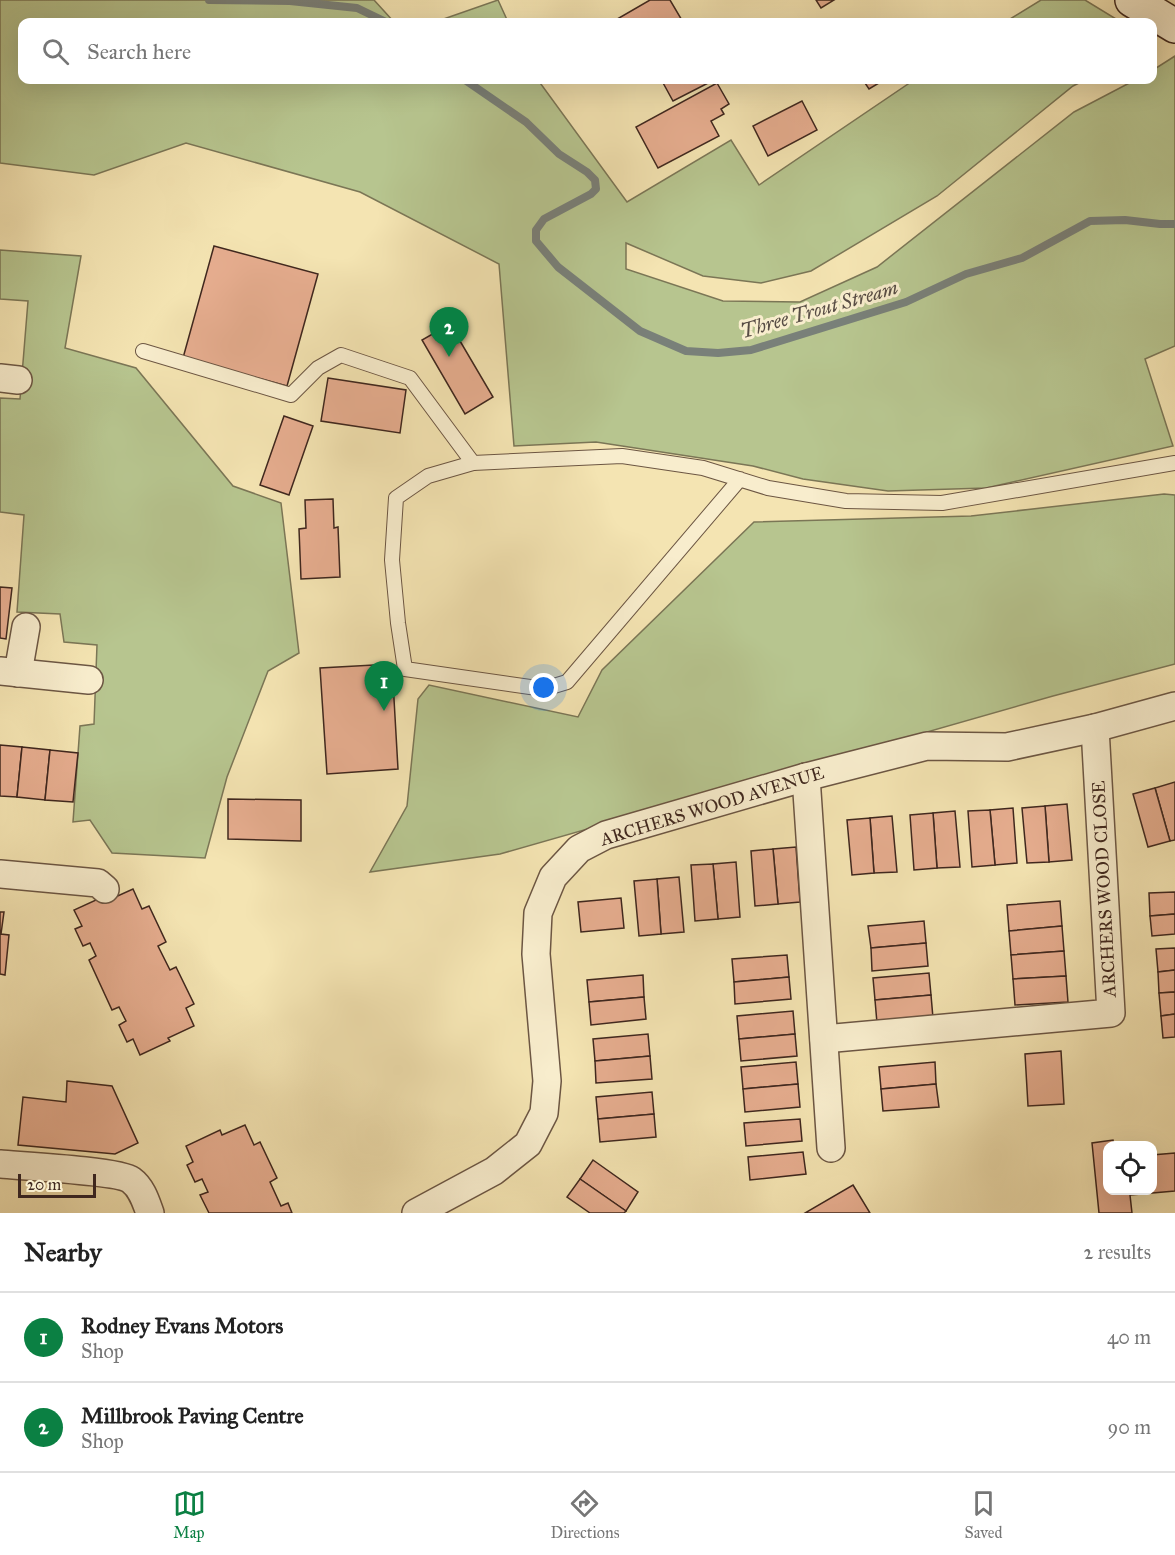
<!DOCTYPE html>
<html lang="en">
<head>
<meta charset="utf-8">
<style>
  :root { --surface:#fff; --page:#f2f2f2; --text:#222; --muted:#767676; --line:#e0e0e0; --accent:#0b8043 }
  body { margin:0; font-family:"IM FELL Great Primer",serif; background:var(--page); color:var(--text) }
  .controls { position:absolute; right:18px; bottom:18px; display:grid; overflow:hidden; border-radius:12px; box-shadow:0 6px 24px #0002 }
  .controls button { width:54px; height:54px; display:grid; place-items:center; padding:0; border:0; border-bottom:2px solid var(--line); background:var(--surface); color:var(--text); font:30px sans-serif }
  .scale { position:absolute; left:18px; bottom:15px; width:78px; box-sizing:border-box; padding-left:6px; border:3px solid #3f271e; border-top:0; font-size:16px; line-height:21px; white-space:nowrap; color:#3f271e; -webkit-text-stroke:4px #f8edcd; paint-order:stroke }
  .you { position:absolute; left:544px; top:688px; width:21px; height:21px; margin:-15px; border:4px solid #fff; border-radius:50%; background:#1a73e8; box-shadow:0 0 0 9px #1a73e833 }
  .badge { display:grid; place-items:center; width:39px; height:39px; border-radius:50%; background:var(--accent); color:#fff; font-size:20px; font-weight:700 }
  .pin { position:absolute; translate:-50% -50px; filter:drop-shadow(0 2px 3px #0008) }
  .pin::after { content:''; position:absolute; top:32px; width:21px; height:18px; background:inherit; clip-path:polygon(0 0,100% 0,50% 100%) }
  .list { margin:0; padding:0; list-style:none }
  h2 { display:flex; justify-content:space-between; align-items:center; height:78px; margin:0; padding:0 24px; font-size:26px }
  h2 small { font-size:20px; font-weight:400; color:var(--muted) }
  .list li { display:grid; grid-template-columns:39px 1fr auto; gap:18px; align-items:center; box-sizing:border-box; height:90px; padding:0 24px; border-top:2px solid var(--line) }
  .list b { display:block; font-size:22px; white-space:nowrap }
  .list p { margin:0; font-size:20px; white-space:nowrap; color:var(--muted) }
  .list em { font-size:20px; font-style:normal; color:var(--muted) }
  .icon { flex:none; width:33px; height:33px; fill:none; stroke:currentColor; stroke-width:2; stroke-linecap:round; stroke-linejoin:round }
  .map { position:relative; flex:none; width:1175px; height:1213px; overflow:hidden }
  .search { position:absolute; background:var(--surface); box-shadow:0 6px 24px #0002; left:18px; right:18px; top:18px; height:66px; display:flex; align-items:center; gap:15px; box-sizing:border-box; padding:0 21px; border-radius:12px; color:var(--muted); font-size:22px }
  .sheet { height:258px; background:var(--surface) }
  nav { display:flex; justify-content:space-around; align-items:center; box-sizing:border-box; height:84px; border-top:2px solid var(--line); background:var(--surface); font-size:16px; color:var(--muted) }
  nav a { display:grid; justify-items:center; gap:3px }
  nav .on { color:var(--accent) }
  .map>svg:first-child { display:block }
  .green { fill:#b7c58f; stroke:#7b7656; stroke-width:1.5 }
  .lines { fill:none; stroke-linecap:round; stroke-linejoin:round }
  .stream { stroke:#798079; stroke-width:8 }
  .building { fill:#e6ad8f; stroke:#3f271e; stroke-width:1.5 }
  .service-casing { stroke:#6c5643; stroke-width:16 }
  .minor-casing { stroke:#6c5643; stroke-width:30 }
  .secondary-casing { stroke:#3f271e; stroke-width:36 }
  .service { stroke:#f8edcd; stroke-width:14 }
  .minor { stroke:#f8edcd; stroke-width:27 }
  .secondary { stroke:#f8edcd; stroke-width:33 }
  .labels { text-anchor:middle; stroke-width:6; stroke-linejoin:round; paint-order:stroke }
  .street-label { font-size:18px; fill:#3f271e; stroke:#f8edcd }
  .water-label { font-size:20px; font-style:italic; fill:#574c44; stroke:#f8edcd }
</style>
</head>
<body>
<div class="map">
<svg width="1175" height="1213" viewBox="0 0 1175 1213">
  <rect width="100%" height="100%" fill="#f4e4b2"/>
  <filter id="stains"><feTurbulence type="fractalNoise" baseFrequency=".00333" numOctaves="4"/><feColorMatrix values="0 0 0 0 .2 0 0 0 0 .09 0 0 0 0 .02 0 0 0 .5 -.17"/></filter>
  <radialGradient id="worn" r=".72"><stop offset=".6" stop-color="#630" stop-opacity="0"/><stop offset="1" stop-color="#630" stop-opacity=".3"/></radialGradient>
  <!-- green -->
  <g class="green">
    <polygon points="0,0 374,0 394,22 22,22 22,80 538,80 627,202 731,140 759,185 914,80 1085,80 1073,86 937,196 811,271 761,283 703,276 626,243 626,269 723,301 800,302 877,267 1074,112 1135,80 1152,80 1153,70 1175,56 1175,346 1145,359 1173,446 986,488 888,491 803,479 753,466 596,442 514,446 499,264 360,192 186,143 94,175 0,163"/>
    <polygon points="498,0 508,22 435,22"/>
    <polygon points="1041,0 1085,0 1121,22 1005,22"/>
    <polygon points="0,250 81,256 65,348 136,368 233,486 281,503 299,653 268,671 227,777 205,858 112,853 90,820 73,822 80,726 94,724 97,645 64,642 60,614 17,612 24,515 0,512 0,398 20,399 28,301 0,299"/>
    <polygon points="1164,494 1175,495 1175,664 1053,696 500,854 370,872 407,806 418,699 429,685 578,717 602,670 754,522 971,516"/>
  </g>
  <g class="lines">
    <!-- stream -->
    <g class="stream">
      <polyline points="209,0 290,1 357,8 386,22"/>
      <polyline points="465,80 526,122 559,154 587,172 595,180 596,189 591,194 544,219 536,230 536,241 558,267 640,331 686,351 718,353 751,350 906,302 966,274 1022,258 1090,221 1125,220 1160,224 1175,224"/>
    </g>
  </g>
  <!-- building -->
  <g class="building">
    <polygon points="650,0 670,0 683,22 612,22"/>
    <polygon points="816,0 834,0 821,8"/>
    <polygon points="665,80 714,80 673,101 662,81"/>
    <polygon points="863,80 884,80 869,89"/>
    <polygon points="717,83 729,104 721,109 724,114 711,121 719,136 658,168 636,127"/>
    <polygon points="802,101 817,130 768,156 753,126"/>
    <polygon points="214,246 318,274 287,386 183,358"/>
    <polygon points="450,324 493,397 465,414 422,340"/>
    <polygon points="328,378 406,390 400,433 321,421"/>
    <polygon points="284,416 313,426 289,495 260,485"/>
    <polygon points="333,499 334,528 338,527 340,577 301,579 299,529 306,528 305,500"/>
    <polygon points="0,587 12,588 6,639 0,638"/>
    <polygon points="392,664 398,769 327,774 320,668"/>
    <polygon points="0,745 22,747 17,797 0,796"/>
    <polygon points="22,747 50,750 45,800 17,797"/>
    <polygon points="50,750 78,753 73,802 45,800"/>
    <polygon points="1175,782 1175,840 1170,841 1155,788"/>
    <polygon points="1155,788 1170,841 1148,847 1133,794"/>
    <polygon points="228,799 301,800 301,841 228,839"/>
    <polygon points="1067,804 1072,860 1049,862 1045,806"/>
    <polygon points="1045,806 1049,862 1027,863 1022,808"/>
    <polygon points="1013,808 1017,863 995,865 990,810"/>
    <polygon points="990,810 995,865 972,867 968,811"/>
    <polygon points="955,811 960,867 937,868 933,813"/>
    <polygon points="933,813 937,868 914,870 910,815"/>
    <polygon points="892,816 897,872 874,873 870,818"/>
    <polygon points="870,818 874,873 852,875 847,820"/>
    <polygon points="796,847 800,902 778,904 773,849"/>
    <polygon points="773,849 778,904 755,906 751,851"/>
    <polygon points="736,862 740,917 718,919 713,864"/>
    <polygon points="713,864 718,919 695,921 691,865"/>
    <polygon points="679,877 684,932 661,934 657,879"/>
    <polygon points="657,879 661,934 639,936 634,881"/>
    <polygon points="133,889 142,909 149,906 166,942 158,946 170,970 176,967 194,1004 186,1008 194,1026 168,1038 170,1041 140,1055 133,1039 127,1042 119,1025 126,1021 119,1007 112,1010 89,960 96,956 90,943 83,946 75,929 82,926 74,910 109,894 111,899"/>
    <polygon points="1175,892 1175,914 1150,916 1149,893"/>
    <polygon points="621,898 624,928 581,932 578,902"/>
    <polygon points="1060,901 1062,926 1009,931 1007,905"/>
    <polygon points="0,912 4,912 1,934 9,935 5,975 0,974"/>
    <polygon points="1175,914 1175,934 1152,936 1150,916"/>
    <polygon points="924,921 926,943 871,948 868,926"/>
    <polygon points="1062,926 1064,951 1011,955 1009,931"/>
    <polygon points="926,943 928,966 872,971 871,948"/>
    <polygon points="1175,948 1175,970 1158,972 1156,949"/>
    <polygon points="1064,951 1066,976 1013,979 1011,955"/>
    <polygon points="787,955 789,977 734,982 732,959"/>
    <polygon points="1175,970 1175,992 1159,993 1158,972"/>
    <polygon points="929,973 931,995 875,1000 873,978"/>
    <polygon points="643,975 644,997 589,1002 587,980"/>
    <polygon points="1066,976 1068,1002 1015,1005 1013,979"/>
    <polygon points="789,977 791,999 735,1004 734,982"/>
    <polygon points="1175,992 1175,1014 1161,1016 1159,993"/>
    <polygon points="931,995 933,1018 877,1023 875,1000"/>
    <polygon points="644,997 646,1019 591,1025 589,1002"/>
    <polygon points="793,1011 795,1034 739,1039 737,1016"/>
    <polygon points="1175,1014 1175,1037 1163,1038 1161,1016"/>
    <polygon points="648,1034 650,1056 595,1061 593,1039"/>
    <polygon points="795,1034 797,1056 741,1061 739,1039"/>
    <polygon points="1061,1051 1064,1104 1028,1106 1025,1054"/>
    <polygon points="650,1056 652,1079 596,1083 595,1061"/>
    <polygon points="796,1062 798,1084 743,1089 741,1067"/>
    <polygon points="935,1062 936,1084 881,1089 879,1067"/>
    <polygon points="67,1081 112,1086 138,1143 115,1154 18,1145 23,1097 66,1102"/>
    <polygon points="798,1084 800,1107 745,1112 743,1089"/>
    <polygon points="936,1084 939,1107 883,1111 881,1089"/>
    <polygon points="652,1092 654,1114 598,1119 596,1097"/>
    <polygon points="654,1114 656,1137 600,1142 598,1119"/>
    <polygon points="800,1119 802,1141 746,1146 744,1123"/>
    <polygon points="245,1125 254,1145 260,1142 277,1178 270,1182 281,1206 288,1203 292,1213 209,1213 200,1195 208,1192 202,1179 195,1182 187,1165 193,1162 186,1146 220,1130 222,1135"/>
    <polygon points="1113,1140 1114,1146 1108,1146 1108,1190 1152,1190 1152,1155 1175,1153 1175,1191 1130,1195 1132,1213 1099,1213 1092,1143"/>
    <polygon points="803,1152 806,1174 750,1180 748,1157"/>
    <polygon points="593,1160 638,1192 626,1211 580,1179"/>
    <polygon points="580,1179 626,1211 624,1213 590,1213 567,1197"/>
    <polygon points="853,1185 870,1213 805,1213"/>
  </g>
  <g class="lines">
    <!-- service casing -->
    <g class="service-casing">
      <g id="service">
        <polyline points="143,351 291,395 318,368 341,355 410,378 473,463"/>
        <polyline points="740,479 567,682 544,689 405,669 398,623 392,560 396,498 428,476 473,463 622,456 703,468 768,488 846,501 942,503 1175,463"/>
      </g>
    </g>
    <!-- minor casing -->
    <g class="minor-casing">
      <g id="minor">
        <polyline points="0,378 18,380"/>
        <polyline points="0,671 89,680"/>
        <polyline points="18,673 26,627"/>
        <polyline points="806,777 831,1148"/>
        <polyline points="0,874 98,883 105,889"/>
        <polyline points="824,1039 1111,1013 1095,728"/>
        <path d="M0,1164C22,1166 119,1171 131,1180C142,1188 146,1202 150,1213"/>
        <polyline points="416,1213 494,1171 528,1144 544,1113 547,1081 536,954 538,913 553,877 579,849 606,835 806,777 927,746 1007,747 1095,728 1175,706"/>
      </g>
    </g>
    <!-- secondary casing -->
    <g class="secondary-casing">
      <polyline id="secondary" points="1132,0 1175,26"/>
    </g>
    <!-- service -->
    <use href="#service" class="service"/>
    <!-- minor -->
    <use href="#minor" class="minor"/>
    <!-- secondary -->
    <use href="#secondary" class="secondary"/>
  </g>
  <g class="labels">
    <!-- street labels -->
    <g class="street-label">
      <text transform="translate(712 806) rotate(-17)" y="6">ARCHERS WOOD AVENUE</text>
      <text transform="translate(1104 889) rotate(-93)" y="6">ARCHERS WOOD CLOSE</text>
    </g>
    <!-- water labels -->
    <g class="water-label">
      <text transform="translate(819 309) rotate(-16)" y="7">Three Trout Stream</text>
    </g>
  </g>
  <rect width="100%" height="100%" filter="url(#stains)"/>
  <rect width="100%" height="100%" fill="url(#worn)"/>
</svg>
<div class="controls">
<button><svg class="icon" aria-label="locate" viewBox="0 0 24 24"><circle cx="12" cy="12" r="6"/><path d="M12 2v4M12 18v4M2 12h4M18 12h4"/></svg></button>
</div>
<div class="scale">20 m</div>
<div class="you"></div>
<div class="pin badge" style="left:384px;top:711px">1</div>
<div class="pin badge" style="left:449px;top:357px">2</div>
<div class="search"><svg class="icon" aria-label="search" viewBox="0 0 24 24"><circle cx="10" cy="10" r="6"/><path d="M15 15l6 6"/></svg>Search here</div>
</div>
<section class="sheet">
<h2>Nearby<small>2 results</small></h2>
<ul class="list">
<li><span class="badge">1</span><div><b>Rodney Evans Motors</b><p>Shop</p></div><em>40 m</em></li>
<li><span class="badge">2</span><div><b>Millbrook Paving Centre</b><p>Shop</p></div><em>90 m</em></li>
</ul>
</section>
<nav>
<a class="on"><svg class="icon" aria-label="map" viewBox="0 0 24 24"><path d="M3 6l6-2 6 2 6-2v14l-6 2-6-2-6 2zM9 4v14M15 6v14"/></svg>Map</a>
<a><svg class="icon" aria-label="directions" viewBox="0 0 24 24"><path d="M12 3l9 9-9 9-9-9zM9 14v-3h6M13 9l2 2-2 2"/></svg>Directions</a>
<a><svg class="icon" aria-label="saved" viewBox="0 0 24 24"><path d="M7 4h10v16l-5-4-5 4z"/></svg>Saved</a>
</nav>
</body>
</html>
